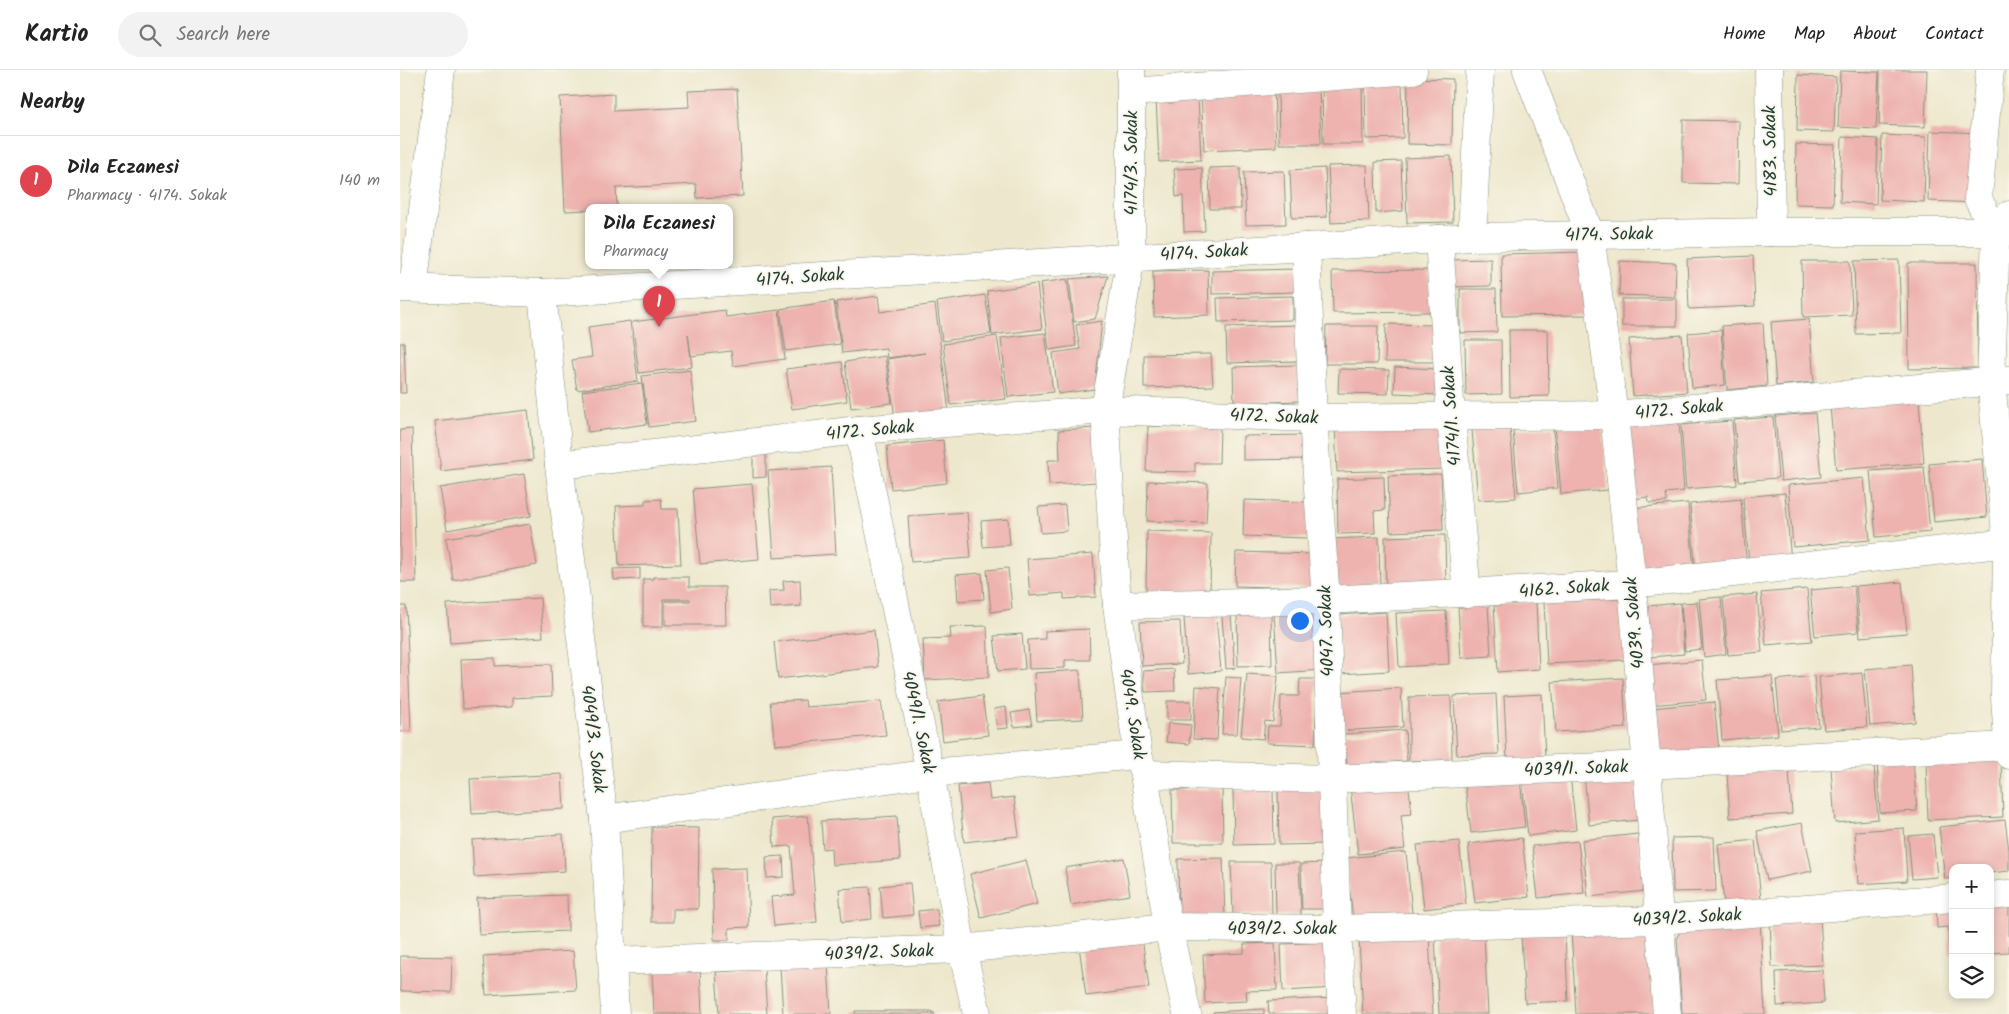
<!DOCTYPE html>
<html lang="en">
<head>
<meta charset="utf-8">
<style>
  :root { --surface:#fff; --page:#f2f2f2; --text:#222; --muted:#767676; --line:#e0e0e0; --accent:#d1495b }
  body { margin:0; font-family:Kalam,sans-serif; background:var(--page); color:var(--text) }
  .controls { position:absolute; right:15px; bottom:15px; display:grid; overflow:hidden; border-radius:10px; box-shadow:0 2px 8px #0003 }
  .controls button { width:45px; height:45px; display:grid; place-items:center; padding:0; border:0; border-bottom:1px solid var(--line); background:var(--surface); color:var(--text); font:25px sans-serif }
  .you { position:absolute; left:899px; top:550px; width:18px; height:18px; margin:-12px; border:4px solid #fff; border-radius:50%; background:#1a73e8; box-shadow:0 0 0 8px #1a73e833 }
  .badge { display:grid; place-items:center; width:32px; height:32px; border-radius:50%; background:var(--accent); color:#fff; font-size:16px; font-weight:700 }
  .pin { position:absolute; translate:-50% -41px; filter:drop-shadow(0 1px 2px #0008) }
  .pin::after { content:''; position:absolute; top:26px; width:18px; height:15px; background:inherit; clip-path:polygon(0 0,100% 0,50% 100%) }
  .popup { position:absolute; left:185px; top:134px; width:148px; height:65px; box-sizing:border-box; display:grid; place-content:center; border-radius:10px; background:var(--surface); filter:drop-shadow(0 1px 4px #0005); font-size:16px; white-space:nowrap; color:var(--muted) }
  .popup b { font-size:19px; color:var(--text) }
  .popup::after { content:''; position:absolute; left:50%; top:100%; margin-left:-10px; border:10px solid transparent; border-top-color:var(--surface) }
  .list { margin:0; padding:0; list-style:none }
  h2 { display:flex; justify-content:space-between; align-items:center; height:65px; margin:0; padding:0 20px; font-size:21px }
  h2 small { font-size:16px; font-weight:400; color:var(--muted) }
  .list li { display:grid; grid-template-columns:32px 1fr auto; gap:15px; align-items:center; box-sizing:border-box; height:90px; padding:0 20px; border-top:1px solid var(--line) }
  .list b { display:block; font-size:19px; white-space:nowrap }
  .list p { margin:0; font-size:16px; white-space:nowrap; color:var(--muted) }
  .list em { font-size:16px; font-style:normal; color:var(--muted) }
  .icon { flex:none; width:28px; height:28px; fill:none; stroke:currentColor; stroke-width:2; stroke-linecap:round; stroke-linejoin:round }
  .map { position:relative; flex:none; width:1609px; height:944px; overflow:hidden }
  header { display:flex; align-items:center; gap:30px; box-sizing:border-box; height:70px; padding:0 25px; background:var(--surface); border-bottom:1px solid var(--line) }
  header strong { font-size:24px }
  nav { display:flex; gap:28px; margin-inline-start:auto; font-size:18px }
  .search { width:350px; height:45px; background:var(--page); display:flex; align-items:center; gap:12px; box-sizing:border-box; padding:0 18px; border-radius:28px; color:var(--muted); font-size:19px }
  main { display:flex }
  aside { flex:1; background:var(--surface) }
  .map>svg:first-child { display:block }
  .building { fill:#eeb2af }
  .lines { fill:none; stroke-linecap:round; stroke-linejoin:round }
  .street-casing { stroke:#869280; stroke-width:29 }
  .secondary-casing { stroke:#869280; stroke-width:29 }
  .street { stroke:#fff; stroke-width:28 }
  .secondary { stroke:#fff; stroke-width:28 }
  .labels { text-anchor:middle; stroke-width:4; stroke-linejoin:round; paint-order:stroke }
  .street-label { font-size:18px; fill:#1f3d34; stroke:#fbf7ec }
</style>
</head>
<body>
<header>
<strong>Kartio</strong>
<div class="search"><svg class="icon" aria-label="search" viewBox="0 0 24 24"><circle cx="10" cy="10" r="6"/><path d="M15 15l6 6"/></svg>Search here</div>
<nav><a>Home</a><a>Map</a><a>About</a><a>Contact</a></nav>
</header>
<main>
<aside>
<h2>Nearby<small></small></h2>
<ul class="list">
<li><span class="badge" style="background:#e0444e">1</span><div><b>Dila Eczanesi</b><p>Pharmacy · 4174. Sokak</p></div><em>140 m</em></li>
</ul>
</aside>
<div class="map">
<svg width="1609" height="944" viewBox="0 0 1609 944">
  <rect width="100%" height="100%" fill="#fbf7ec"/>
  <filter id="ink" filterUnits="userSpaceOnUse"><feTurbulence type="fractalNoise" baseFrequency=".02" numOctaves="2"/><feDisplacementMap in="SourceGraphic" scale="10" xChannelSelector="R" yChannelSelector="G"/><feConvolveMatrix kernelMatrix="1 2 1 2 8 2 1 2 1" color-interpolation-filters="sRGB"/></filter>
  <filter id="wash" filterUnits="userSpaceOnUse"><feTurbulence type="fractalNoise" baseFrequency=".0096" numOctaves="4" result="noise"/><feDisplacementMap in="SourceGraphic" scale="20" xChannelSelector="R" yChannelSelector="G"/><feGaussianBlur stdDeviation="1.12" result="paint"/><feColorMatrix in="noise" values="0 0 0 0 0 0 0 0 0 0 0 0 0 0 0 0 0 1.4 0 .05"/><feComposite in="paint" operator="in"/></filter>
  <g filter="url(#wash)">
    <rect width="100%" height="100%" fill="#ede8cd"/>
    <g id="blocks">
      <!-- building -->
      <g class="building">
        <polygon points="1480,0 1527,0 1525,57 1479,55"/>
        <polygon points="1440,1 1479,2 1476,59 1438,57"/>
        <polygon points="1398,5 1436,7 1434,62 1397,61"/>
        <polygon points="1008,8 1053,9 1052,75 1007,74"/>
        <polygon points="1002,11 1003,68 966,69 965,12"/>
        <polygon points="922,15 962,15 963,74 923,74"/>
        <polygon points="337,19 343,126 297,128 296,114 216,118 217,138 189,138 189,140 165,141 160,27 214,24 214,41 289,37 288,21"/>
        <polygon points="874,19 876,77 804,80 801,23"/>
        <polygon points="919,19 921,74 879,74 878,20"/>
        <polygon points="798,26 801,90 759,92 756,28"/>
        <polygon points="1283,50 1339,51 1338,114 1283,113"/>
        <polygon points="1530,61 1580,63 1578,133 1528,131"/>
        <polygon points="1482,65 1526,67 1524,132 1480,130"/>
        <polygon points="1442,67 1478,69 1476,134 1440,132"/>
        <polygon points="1396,74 1435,75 1433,135 1395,134"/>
        <polygon points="1051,86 1053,152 1007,153 1005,88"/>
        <polygon points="1001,91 1003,141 976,143 975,92"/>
        <polygon points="967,95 969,151 931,153 928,96"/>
        <polygon points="840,97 841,139 810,139 809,98"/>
        <polygon points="802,98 805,161 784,162 783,126 776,127 774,99"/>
        <polygon points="925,98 927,147 892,148 890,100"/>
        <polygon points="884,101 886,154 846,155 844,102"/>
        <polygon points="1187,182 1188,245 1102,246 1101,184"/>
        <polygon points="1353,186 1355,236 1289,239 1287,189"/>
        <polygon points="1091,189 1091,216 1050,217 1049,190"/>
        <polygon points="1499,190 1501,263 1456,264 1454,191"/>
        <polygon points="1220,191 1276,193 1275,227 1219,225"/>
        <polygon points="1402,191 1450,191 1452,245 1403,247"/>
        <polygon points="1508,193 1577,193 1578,298 1509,299"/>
        <polygon points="898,199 899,222 812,224 812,201"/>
        <polygon points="808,200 809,245 754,247 753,201"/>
        <polygon points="1029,200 1030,242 933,243 932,201"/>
        <polygon points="708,206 695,249 674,252 669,209"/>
        <polygon points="667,209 676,276 649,280 640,213"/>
        <polygon points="637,214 642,259 592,265 587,221"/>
        <polygon points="1060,219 1096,219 1097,262 1060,263"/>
        <polygon points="585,225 591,264 542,271 537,232"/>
        <polygon points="478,226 480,242 535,234 549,342 495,349 487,289 525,283 487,288 486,278 442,283 436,232"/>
        <polygon points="893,226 893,250 818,252 817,228"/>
        <rect x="1222" y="229" width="55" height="27"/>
        <polygon points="434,231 440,274 386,281 380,239"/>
        <polygon points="325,240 326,247 379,240 385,289 333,296 331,281 291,286 288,264 292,297 239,303 232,252"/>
        <polygon points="1409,249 1414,312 1376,316 1371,252"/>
        <polygon points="230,251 238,311 177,320 172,290 192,287 188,257"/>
        <polygon points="702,251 695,319 658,324 653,283 680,279 676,255"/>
        <polygon points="1363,253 1367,316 1327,320 1322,256"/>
        <polygon points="986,254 1035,255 1034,292 985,292"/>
        <polygon points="898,255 899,291 827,293 826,257"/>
        <polygon points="926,256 978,256 977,294 925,294"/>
        <polygon points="1109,260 1148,260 1149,326 1110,327"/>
        <polygon points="1321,260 1325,315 1292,318 1288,263"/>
        <polygon points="645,263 653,322 608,327 601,268"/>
        <polygon points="1282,265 1287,322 1233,326 1229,269"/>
        <polygon points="597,266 606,329 551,335 543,274"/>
        <polygon points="1065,270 1101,270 1102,324 1066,325"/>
        <polygon points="0,273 4,273 6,323 0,323"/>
        <polygon points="811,284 813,316 744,318 744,285"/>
        <polygon points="485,286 492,333 451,338 445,292"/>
        <polygon points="442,292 447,331 392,339 386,299"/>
        <polygon points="899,295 900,331 834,333 833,297"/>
        <polygon points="995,297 1040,299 1038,325 994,323"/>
        <polygon points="939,299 989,300 988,324 938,323"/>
        <polygon points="290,300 296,351 249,357 242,306"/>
        <polygon points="242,313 247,354 188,362 182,321"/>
        <polygon points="1519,330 1524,393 1436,400 1430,337"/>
        <polygon points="128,340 133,390 41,401 35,351"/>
        <polygon points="1415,343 1421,407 1381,411 1375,346"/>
        <polygon points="1373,347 1378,408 1339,411 1334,350"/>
        <polygon points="1332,351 1337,415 1286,419 1281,355"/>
        <polygon points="1042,352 1044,399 937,402 935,355"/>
        <polygon points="1202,352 1208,420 1161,424 1155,356"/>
        <polygon points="1279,353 1284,421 1266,423 1267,432 1249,433 1248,427 1232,429 1226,357"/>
        <polygon points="748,356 820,358 819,393 795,393 795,402 746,401"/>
        <polygon points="1110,357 1116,428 1078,430 1072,360"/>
        <polygon points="1153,357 1158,418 1118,422 1113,360"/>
        <polygon points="695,358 698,412 649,415 648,390 660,390 659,360"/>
        <polygon points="12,359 16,512 0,512 0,360"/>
        <polygon points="908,365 908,389 843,390 843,366"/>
        <polygon points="543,370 547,413 491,419 487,376"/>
        <polygon points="353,380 366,380 366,407 353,408"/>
        <polygon points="1582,389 1587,447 1534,452 1529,394"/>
        <polygon points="431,397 436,484 374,488 368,401"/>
        <polygon points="1524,397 1530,462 1476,467 1470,401"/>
        <polygon points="124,404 131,446 47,460 40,418"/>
        <polygon points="1041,404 1043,460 990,462 988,406"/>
        <polygon points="984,407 985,440 974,441 975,463 938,464 937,409"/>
        <polygon points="1464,408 1470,470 1393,477 1388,415"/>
        <polygon points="748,411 808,413 806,453 747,451"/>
        <polygon points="352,414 359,489 300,494 293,419"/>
        <polygon points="1385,423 1391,491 1349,494 1343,427"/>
        <polygon points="261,429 262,439 278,439 281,494 219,496 216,436 245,435 245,430"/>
        <polygon points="1341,429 1347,500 1296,504 1290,434"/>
        <polygon points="844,430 909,432 908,468 843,466"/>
        <polygon points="1288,433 1294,500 1237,505 1231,438"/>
        <polygon points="665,435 667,461 641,463 638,437"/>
        <polygon points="567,442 571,488 511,492 508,446"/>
        <polygon points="608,449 610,475 583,477 581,451"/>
        <polygon points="130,454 137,495 53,510 46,468"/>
        <polygon points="747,461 811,463 810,522 746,521"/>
        <polygon points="1045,465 1046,520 986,522 985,467"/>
        <polygon points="979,467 980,520 931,522 929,469"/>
        <polygon points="836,482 913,484 912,518 835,516"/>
        <polygon points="693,484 696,527 664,529 664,523 630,526 627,489"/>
        <polygon points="240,498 240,509 214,510 213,499"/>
        <polygon points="608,498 612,539 591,542 587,500"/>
        <polygon points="582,503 584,529 558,531 556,505"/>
        <polygon points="253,507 289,507 289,517 325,517 326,555 265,555 265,531 290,531 290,529 263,529 263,557 243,557 243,509 253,509"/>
        <polygon points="400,510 401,536 370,538 369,521 384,520 383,511"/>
        <polygon points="1502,512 1507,563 1460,567 1456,516"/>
        <polygon points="1454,516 1458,562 1415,566 1410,520"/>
        <polygon points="1407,519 1412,571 1366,575 1361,523"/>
        <polygon points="1357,524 1362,582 1328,585 1323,527"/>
        <polygon points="1321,527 1326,584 1304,587 1299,529"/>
        <polygon points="140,528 143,567 50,573 47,534"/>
        <polygon points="1223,529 1226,590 1147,594 1144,532"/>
        <polygon points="1136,532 1139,599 1098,602 1094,535"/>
        <polygon points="1297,532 1302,579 1285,581 1281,533"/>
        <polygon points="1280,533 1284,584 1240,588 1236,537"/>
        <polygon points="1088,535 1091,586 1061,588 1058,536"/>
        <polygon points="0,536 6,536 11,661 0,662"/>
        <polygon points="918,540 922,600 878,603 874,543"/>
        <polygon points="1046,541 1049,594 999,597 996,543"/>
        <polygon points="986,542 989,601 940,604 937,545"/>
        <polygon points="837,543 871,543 872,595 838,596"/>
        <polygon points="816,545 821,601 788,604 784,548"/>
        <polygon points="831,545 835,598 826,599 822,546"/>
        <polygon points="780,551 782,594 742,596 740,552"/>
        <polygon points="587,556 589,607 525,610 523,569 551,568 550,557"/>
        <polygon points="689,559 690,590 665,590 665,598 629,599 628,570 645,569 645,561"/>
        <polygon points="474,560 478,597 378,609 374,572"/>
        <polygon points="622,564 625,599 598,601 594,566"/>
        <polygon points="95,588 95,596 151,594 152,626 112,628 112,637 63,639 61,589"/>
        <polygon points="1302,590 1306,630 1250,635 1247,595"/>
        <polygon points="1511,595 1515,652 1470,656 1465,599"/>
        <polygon points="774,599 775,621 745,622 743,601"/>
        <polygon points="680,600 683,649 637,651 634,603"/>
        <polygon points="1462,603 1467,657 1424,660 1419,607"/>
        <polygon points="847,604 878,606 873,652 865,651 863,669 841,667"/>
        <polygon points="1372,606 1378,665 1322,670 1317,610"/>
        <polygon points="1414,606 1419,657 1381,660 1376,610"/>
        <polygon points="826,607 841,608 837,664 822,664"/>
        <polygon points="1223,608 1226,658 1156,662 1152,612"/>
        <polygon points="900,609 917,609 915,675 867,673 868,656 880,656 881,626 899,626"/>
        <polygon points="796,616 820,618 817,670 793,669"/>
        <polygon points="1001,618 1003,657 939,661 937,622"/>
        <polygon points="1096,624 1099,684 1057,685 1054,626"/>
        <polygon points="1142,624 1145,688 1107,690 1104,626"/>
        <polygon points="582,626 588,665 543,671 538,632"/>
        <polygon points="1051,626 1052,690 1009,691 1009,627"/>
        <polygon points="405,630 406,637 481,631 486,665 375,675 370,632"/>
        <rect x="767" y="631" width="24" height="19"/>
        <polygon points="1314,632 1319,681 1255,687 1251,638"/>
        <polygon points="606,637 608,658 597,659 594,639"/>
        <polygon points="629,640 632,655 614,657 611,643"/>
        <polygon points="768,653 791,655 789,674 766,672"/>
        <polygon points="1005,660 1007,691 947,696 944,664"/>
        <polygon points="1513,689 1517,741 1480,743 1477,691"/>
        <polygon points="1601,690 1603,747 1528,750 1526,693"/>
        <polygon points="1474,695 1478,749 1435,753 1431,698"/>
        <polygon points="1235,699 1240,750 1189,755 1184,705"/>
        <polygon points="1389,700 1392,744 1330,748 1327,704"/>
        <polygon points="162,704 164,739 72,744 70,709"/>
        <polygon points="1170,704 1176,760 1128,766 1122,710"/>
        <polygon points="1120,709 1125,757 1071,763 1065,715"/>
        <polygon points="1008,710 1012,744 1001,745 1005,779 958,784 950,716"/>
        <polygon points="588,713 590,730 614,727 619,766 564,772 558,716"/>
        <polygon points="822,719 823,773 773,773 772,720"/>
        <polygon points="873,719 874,774 834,775 833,720"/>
        <polygon points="925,719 927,774 879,775 878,720"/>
        <polygon points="408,746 417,852 374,856 371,827 395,825 391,776 374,777 372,749"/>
        <polygon points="497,746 500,790 432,795 431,778 423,779 421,751"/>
        <polygon points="1605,750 1609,780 1609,801 1590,803 1590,798 1553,798 1553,808 1545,809 1539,757"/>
        <polygon points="1402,753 1412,801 1367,810 1357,761"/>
        <polygon points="252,757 299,758 298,839 273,839 273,852 251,852"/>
        <polygon points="1504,758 1507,811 1458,814 1455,761"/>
        <polygon points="163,764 165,801 74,807 72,770"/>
        <polygon points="1238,764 1245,821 1188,827 1182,770"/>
        <polygon points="1533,764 1537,807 1512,809 1508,766"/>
        <polygon points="1314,767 1316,821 1273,822 1272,768"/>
        <polygon points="1122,768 1129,827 1075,833 1068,774"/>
        <polygon points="1355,770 1361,830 1324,834 1318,774"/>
        <polygon points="1059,771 1066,834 1024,839 1017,775"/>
        <polygon points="1178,771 1184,823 1138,828 1132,776"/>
        <polygon points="1006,782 1012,843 953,849 946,788"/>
        <polygon points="383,786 384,807 367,808 366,787"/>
        <polygon points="724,788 730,825 671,835 665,798"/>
        <polygon points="823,788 825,849 779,850 778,789"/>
        <polygon points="626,790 637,834 581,848 570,804"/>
        <polygon points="831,792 871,792 872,845 833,845"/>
        <polygon points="875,793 899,793 901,845 876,845"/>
        <polygon points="923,793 924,839 902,839 901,794"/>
        <polygon points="347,798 349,857 329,858 329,870 314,870 312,799"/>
        <polygon points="510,813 513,845 483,848 480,816"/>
        <polygon points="470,817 472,849 442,852 439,819"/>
        <polygon points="167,825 168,861 79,865 77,828"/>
        <polygon points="1609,833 1609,882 1590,883 1590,834"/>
        <polygon points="1553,836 1553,885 1550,885 1548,857 1537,858 1536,837"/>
        <polygon points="537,839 539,856 520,858 518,841"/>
        <polygon points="1420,847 1423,895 1372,897 1370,849"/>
        <polygon points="1360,848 1365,944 1282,944 1277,867 1284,855"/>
        <polygon points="1250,856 1255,944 1176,944 1171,861"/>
        <polygon points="1084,863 1088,944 1039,944 1035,866"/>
        <polygon points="1165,863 1168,931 1125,933 1121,866"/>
        <polygon points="1029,865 1033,944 963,944 959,869"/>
        <polygon points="742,867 749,918 686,926 679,876"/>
        <polygon points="933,872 936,918 883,921 881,874"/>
        <polygon points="875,873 877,920 846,921 847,931 805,933 803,885 844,883 844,874"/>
        <polygon points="173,881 176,920 86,925 83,886"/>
        <polygon points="0,886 52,887 51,922 0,921"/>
        <polygon points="428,894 431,944 383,944 380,897"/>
        <polygon points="300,898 302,944 254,944 252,901"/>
        <polygon points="364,899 367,944 319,944 316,902"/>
        <polygon points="1422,900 1424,933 1377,936 1376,902"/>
        <polygon points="934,928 936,944 869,944 868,931"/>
        <polygon points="864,939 864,944 813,944 813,942"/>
        <polygon points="455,941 531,941 535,944 455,944"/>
      </g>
    </g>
  </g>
  <g filter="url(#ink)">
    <use href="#blocks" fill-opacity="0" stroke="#869280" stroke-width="1"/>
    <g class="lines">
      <!-- street casing -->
      <g class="street-casing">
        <g id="street">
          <polyline points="731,0 731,186 705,340 717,535 738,685 744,704 768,857 787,944"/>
          <polyline points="1127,0 1190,164 1214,345 1232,514 1267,944"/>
          <polyline points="1369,0 1371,162"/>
          <polyline points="1590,0 1578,129 1596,163 1609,145"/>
          <polyline points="732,22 1013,0"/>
          <polyline points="1072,167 1080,0"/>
          <polyline points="1039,169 1051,347 1067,524"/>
          <polyline points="906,177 913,348 926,530 937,859 942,944"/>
          <polyline points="13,218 41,0"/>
          <polyline points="142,223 159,395 204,749 215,944"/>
          <polyline points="459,360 530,703 562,879 577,944"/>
          <polyline points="159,395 459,360 705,340 913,348 1214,345 1609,310"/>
          <polyline points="717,535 926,530 1232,514 1609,473"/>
          <polyline points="744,704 931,709 1246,695 1608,676"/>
          <polyline points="204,749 530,703 738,685"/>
          <polyline points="1590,826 1609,824"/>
          <polyline points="213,891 562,879 768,857 937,859 1259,850 1553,828"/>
        </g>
      </g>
      <!-- secondary casing -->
      <g class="secondary-casing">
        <g id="secondary">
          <polyline points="1596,163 1591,311 1607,473 1605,627 1609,685"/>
          <polyline points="0,218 142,223 1072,167 1371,162 1609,162"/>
        </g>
      </g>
      <!-- street -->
      <use href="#street" class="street"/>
      <!-- secondary -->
      <use href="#secondary" class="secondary"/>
    </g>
  </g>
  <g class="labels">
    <!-- street labels -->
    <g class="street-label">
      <text transform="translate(1370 81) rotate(-91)" y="6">4183. Sokak</text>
      <text transform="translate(731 93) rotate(-90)" y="6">4174/3. Sokak</text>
      <text transform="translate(1209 164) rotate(-1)" y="6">4174. Sokak</text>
      <text transform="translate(804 182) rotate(-3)" y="6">4174. Sokak</text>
      <text transform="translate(400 207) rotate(-4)" y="6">4174. Sokak</text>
      <text transform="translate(1279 339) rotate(-5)" y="6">4172. Sokak</text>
      <text transform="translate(874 346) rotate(2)" y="6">4172. Sokak</text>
      <text transform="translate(1051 346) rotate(-94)" y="6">4174/1. Sokak</text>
      <text transform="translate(470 360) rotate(-5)" y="6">4172. Sokak</text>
      <text transform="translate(1164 518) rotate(-4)" y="6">4162. Sokak</text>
      <text transform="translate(1234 553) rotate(-95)" y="6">4039. Sokak</text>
      <text transform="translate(926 561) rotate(-92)" y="6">4047. Sokak</text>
      <text transform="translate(733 644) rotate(81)" y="6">4049. Sokak</text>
      <text transform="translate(519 652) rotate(78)" y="6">4049/1. Sokak</text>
      <text transform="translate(194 669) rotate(83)" y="6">4049/3. Sokak</text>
      <text transform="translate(1176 698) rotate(-2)" y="6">4039/1. Sokak</text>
      <text transform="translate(1287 847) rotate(-3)" y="6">4039/2. Sokak</text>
      <text x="882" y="864">4039/2. Sokak</text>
      <text transform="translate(479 882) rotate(-2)" y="6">4039/2. Sokak</text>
    </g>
  </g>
</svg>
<div class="controls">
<button>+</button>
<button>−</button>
<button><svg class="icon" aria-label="layers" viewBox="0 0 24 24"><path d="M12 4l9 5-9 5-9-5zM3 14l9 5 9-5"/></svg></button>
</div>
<div class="you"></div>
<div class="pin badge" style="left:259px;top:257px;background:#e0444e">1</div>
<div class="popup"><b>Dila Eczanesi</b>Pharmacy</div>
</div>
</main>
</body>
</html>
